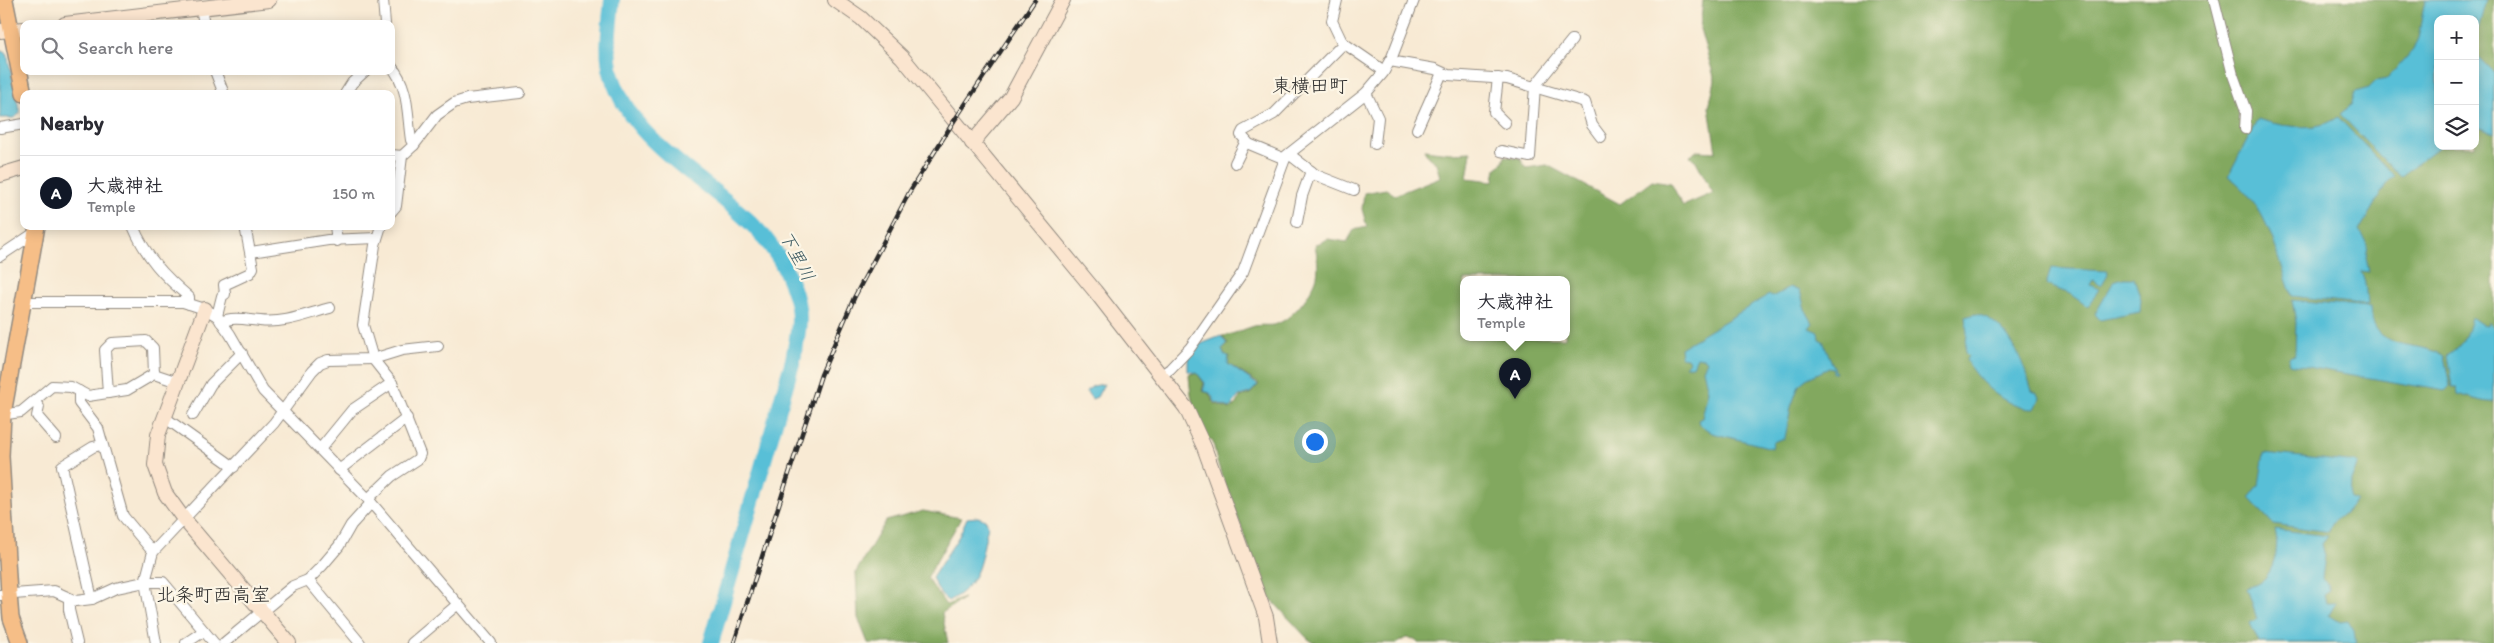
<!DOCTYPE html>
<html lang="en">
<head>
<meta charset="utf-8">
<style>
  :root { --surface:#fff; --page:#f7f7f7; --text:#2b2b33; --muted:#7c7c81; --line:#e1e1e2; --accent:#111827 }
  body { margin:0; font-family:Itim,"Klee One",sans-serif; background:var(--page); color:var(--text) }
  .controls { position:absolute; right:15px; top:15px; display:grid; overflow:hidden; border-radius:10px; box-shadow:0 2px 12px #0003 }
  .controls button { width:45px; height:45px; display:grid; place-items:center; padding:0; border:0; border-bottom:1px solid var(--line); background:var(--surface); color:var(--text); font:25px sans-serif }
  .you { position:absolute; left:1314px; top:441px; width:18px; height:18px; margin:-12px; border:4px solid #fff; border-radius:50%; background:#1a73e8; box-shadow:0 0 0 8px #1a73e833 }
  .badge { display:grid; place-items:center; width:32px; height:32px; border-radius:50%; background:var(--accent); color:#fff; font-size:16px; font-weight:700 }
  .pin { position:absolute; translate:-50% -41px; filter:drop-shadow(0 1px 2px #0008) }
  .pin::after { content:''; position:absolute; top:26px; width:18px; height:15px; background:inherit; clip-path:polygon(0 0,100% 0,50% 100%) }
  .popup { position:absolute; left:1460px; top:276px; width:110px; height:65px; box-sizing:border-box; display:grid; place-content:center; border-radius:10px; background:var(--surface); filter:drop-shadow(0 1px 4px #0005); font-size:16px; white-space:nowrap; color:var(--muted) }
  .popup b { font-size:19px; color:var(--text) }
  .popup::after { content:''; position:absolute; left:50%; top:100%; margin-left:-10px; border:10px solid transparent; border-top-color:var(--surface) }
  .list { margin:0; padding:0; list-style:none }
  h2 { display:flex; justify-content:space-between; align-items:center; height:65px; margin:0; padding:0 20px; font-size:21px }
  h2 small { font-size:16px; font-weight:400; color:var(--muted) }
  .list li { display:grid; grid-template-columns:32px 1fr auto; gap:15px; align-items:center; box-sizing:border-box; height:75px; padding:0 20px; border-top:1px solid var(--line) }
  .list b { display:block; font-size:19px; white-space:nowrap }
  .list p { margin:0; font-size:16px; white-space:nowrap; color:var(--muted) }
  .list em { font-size:16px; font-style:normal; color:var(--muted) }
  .icon { flex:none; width:28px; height:28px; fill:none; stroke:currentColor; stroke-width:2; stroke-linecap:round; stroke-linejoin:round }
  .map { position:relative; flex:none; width:2494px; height:643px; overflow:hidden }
  .search { position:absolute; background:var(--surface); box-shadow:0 2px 12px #0003; left:20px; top:20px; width:375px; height:55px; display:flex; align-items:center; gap:12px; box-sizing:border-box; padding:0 18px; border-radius:10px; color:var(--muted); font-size:19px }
  .panel { position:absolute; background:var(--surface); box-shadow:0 2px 12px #0003; left:20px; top:90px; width:375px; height:140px; border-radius:10px }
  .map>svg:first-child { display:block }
  .forest { fill:#82a85e; stroke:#566a44; fill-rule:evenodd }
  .water { fill:#59bfd7; stroke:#427581 }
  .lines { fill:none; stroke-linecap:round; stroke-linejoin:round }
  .river { stroke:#59bfd7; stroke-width:16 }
  .street-casing { stroke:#928a80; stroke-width:12 }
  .secondary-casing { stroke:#928a80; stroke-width:16 }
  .primary-casing { stroke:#928a80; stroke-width:18 }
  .street { stroke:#fff; stroke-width:10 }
  .secondary { stroke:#fbe5cf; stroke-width:14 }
  .primary { stroke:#f6be87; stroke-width:15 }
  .rail-casing { stroke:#2b2b2b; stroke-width:4.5 }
  .rail { stroke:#fcf5e5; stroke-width:2.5; stroke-dasharray:8; stroke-linecap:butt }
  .labels { text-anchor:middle; stroke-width:4.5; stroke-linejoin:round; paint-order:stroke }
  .water-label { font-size:18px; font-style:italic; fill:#39575f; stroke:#fcf5e5 }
  .quarter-label { font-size:19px; fill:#2b2b2b; stroke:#fcf5e5 }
</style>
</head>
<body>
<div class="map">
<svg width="2494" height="643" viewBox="0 0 2494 643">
  <rect width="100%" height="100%" fill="#fcf5e5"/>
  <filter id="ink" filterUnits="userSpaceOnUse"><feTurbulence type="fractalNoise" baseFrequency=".02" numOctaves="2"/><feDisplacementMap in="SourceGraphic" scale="10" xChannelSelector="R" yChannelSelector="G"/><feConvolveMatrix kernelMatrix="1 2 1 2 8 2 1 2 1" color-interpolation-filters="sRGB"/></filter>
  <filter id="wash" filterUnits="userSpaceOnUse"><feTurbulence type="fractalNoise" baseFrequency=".0096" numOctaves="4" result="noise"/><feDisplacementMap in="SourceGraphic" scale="20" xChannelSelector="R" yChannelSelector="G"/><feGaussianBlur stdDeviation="1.12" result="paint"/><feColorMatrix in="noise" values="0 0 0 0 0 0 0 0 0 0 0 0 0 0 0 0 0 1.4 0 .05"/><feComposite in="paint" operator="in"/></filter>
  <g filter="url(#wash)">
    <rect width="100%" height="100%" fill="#f8ead4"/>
    <!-- forest -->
    <g class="forest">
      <path d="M1703,0H2494V643H1418L1415,639L1406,638L1397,643H1314L1307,638L1266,594L1217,462L1213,442C1195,429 1190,395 1189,374L1197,373L1204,383L1202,391L1209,393L1214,403L1230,409L1237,404L1240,397L1250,394L1259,384L1228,364L1229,356L1224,355L1222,349L1228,344L1222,336C1233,335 1241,330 1251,327C1259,324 1267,326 1274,325C1292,320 1312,294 1317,276C1319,266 1317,255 1315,245L1328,239L1347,242L1354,230L1367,227L1362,209L1364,193L1386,189L1395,195L1440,177L1436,163L1428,157L1424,150L1450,153L1471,152L1467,178L1494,181L1496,168L1503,163L1505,156L1520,158L1526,168L1547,165L1620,204L1652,180L1671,183L1683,206L1713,193L1696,161L1690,156L1695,151L1716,152L1709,107L1715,80L1700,29ZM2438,19H2475V146H2438ZM1464,280H1566V338H1464Z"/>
      <polygon points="923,511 961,518 927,578 946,605 964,598 942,613 948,643 868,643 858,618 856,572 886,521"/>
    </g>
    <!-- water -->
    <g class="water">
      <polygon points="2425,0 2486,0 2477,34 2476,55 2494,73 2494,133 2479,128 2475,129 2475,19 2438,19 2438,146 2440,146 2400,177 2340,114 2351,105 2355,92 2369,88 2376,81 2387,79 2413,50 2418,38"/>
      <polygon points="0,50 7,54 20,113 15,118 0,118"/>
      <path d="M2338,117L2394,176L2388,181L2359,231L2368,245L2366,258L2369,272L2361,271C2366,281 2366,293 2367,305L2292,296C2276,253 2268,204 2228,176L2258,119C2279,126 2318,133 2338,117Z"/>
      <polygon points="2051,268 2107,271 2108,274 2101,286 2093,280 2090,285 2099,289 2088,307 2070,294 2046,285"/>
      <polygon points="2123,278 2134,278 2141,299 2140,312 2100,320 2095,314 2114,281"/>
      <polygon points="1790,287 1800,291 1805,309 1813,323 1809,328 1818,332 1819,339 1823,341 1836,373 1833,373 1833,369 1829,368 1806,379 1799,385 1791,407 1785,438 1773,442 1772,448 1712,433 1699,424 1698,420 1702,418 1708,391 1703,369 1707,361 1703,358 1697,357 1693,366 1685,366 1689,361 1687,358 1681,357 1680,348 1769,295 1772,297"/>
      <path d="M2292,300L2370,307C2374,356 2417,338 2444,356L2450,386L2445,391L2289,364V357L2295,355L2296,322Z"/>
      <path d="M1975,314C2007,319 2024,363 2032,391L2037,393L2039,398L2034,409C2008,410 1977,382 1966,360L1968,356L1965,353L1967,333L1965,317Z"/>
      <path d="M2471,317L2481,324L2488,325L2489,321L2494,328V402C2482,403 2470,397 2458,394L2457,387H2452L2447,356C2462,347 2467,335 2471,317Z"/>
      <polygon points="1221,336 1227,344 1222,349 1224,355 1229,356 1228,364 1258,385 1250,393 1239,396 1230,408 1215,402 1210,393 1203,391 1205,383 1197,373 1188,371 1188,354 1193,347"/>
      <polygon points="1104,384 1097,397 1092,399 1086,391 1093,386"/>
      <path d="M2264,453L2358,463L2351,481L2350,499L2356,500C2349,514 2332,516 2329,532L2273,524L2249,498L2259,485Z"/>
      <path d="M978,517L986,520L988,526C980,558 982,584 948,601L941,595L932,578L959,536L967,518Z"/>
      <path d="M2275,529L2328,536L2322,544L2325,556L2322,578L2328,584L2330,591L2324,595L2326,603H2336L2329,615L2340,622L2348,621L2354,631L2356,643H2259L2250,623L2257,619L2247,588C2253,586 2261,583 2265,578C2276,565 2279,545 2275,529Z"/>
    </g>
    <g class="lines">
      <!-- river -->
      <path class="river" d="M612,0C610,24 605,52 612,76C641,170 761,193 792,286C796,296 799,308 799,319C799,333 795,347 793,360L711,643"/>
    </g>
  </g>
  <g filter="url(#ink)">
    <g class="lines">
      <!-- street casing -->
      <g class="street-casing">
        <g id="street">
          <polyline points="383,0 385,24"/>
          <polyline points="1337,0 1332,21 1342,42 1384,71"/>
          <polyline points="2214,0 2233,75 2246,111 2245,129"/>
          <polyline points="201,8 204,24"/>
          <polyline points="1390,61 1435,69 1448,75 1507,79 1585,102 1592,125 1601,137"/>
          <path d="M391,66C409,86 407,114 411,140L414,145"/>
          <polyline points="215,71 224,94"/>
          <polyline points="1498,78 1494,112 1505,123"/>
          <polyline points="1366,93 1378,118 1375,144"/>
          <polyline points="345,94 352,83 365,71"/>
          <polyline points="0,128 24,124"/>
          <polyline points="1417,129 1442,73"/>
          <polyline points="1501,151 1530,157 1535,86 1572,40"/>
          <polyline points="1289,154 1316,175 1354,190"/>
          <polyline points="391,155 402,156"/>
          <polyline points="1285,159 1249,144 1241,135 1243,131 1274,114 1344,43"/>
          <polyline points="1235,163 1246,141"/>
          <polyline points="391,212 396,206 402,156 414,145 437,115 454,103 467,99 520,93"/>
          <polyline points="1297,222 1302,196 1311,171"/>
          <path d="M133,226C146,257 164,276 189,297V304"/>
          <polyline points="335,226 337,241"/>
          <polyline points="251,252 328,240 377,238"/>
          <polyline points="0,256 36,232"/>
          <polyline points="25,302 183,302 205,309 217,316 230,334 263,391 368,499 491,643"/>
          <polyline points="217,316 222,296 225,294 224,285 250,273 253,268 245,226"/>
          <path d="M221,322C232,316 248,320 260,321C284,324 307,314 330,308"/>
          <polyline points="1160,376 1170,369 1190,348 1243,272 1286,156 1366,93 1383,73 1392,57 1414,0"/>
          <polyline points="79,391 79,403 98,428 123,516 153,552"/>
          <polyline points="108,393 105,350 112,343 146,341 153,348 154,374"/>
          <polyline points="34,402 39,407 37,416 56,438"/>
          <polyline points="0,415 21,412 52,386 71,387 88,396 127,390 154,374 178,382"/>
          <polyline points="193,415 211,384 242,353"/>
          <polyline points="164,417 234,467"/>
          <polyline points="321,448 352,410 392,383"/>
          <polyline points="339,470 407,418"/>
          <polyline points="368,499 392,476 418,459 420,454 392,383 373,359 363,325 375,245 381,226"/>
          <polyline points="308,580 360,643"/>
          <polyline points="0,595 54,591 76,601 92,599 116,588 145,582 163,582 214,643"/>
          <polyline points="69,599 69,610 77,643"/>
          <polyline points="92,599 62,466 93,447 101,445"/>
          <polyline points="156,643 145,582 153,552 274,423 312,371 320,363 328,360 373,359 402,350 438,346"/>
          <polyline points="186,643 204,631"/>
          <polyline points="224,643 293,586 308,580 322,566 339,546 351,525 371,503"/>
          <polyline points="412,643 458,604"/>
        </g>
      </g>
      <!-- secondary casing -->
      <g class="secondary-casing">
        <g id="secondary">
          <polyline points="835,0 861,18 902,57 1095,291 1186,408 1204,447 1266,617 1270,643"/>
          <polyline points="65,24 269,0"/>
          <polyline points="0,31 24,29"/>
          <polyline points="972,143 1011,97 1063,0"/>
          <polyline points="0,175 24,168"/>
          <polyline points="205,309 158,435 155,465 165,493 183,518 289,643"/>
        </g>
      </g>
      <!-- primary casing -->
      <g class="primary-casing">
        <g id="primary">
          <polyline points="5,0 24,94"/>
          <polyline points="20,643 11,618 9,594 1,456 3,414 37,226"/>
        </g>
      </g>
      <!-- street -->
      <use href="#street" class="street"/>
      <!-- secondary -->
      <use href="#secondary" class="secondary"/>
      <!-- primary -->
      <use href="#primary" class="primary"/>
      <!-- rail casing -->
      <g class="rail-casing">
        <polyline id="rail" points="734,643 821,375 854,298 910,191 954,121 1035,0"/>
      </g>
      <!-- rail -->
      <use href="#rail" class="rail"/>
    </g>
  </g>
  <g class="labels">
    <!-- water labels -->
    <g class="water-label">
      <text transform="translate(797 256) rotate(62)" y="6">下里川</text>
    </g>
    <!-- quarter labels -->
    <g class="quarter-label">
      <text x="1310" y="92">東横田町</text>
      <text x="213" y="601">北条町西高室</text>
    </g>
  </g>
</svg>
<div class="controls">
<button>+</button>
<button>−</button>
<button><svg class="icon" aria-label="layers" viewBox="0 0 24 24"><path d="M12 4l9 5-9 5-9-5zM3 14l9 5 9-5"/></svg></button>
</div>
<div class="you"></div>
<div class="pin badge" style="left:1515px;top:399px">A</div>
<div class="popup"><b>大歳神社</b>Temple</div>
<div class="search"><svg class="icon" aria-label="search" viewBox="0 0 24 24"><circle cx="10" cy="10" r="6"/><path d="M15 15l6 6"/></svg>Search here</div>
<section class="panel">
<h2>Nearby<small></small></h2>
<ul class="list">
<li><span class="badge">A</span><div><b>大歳神社</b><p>Temple</p></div><em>150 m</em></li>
</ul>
</section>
</div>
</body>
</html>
